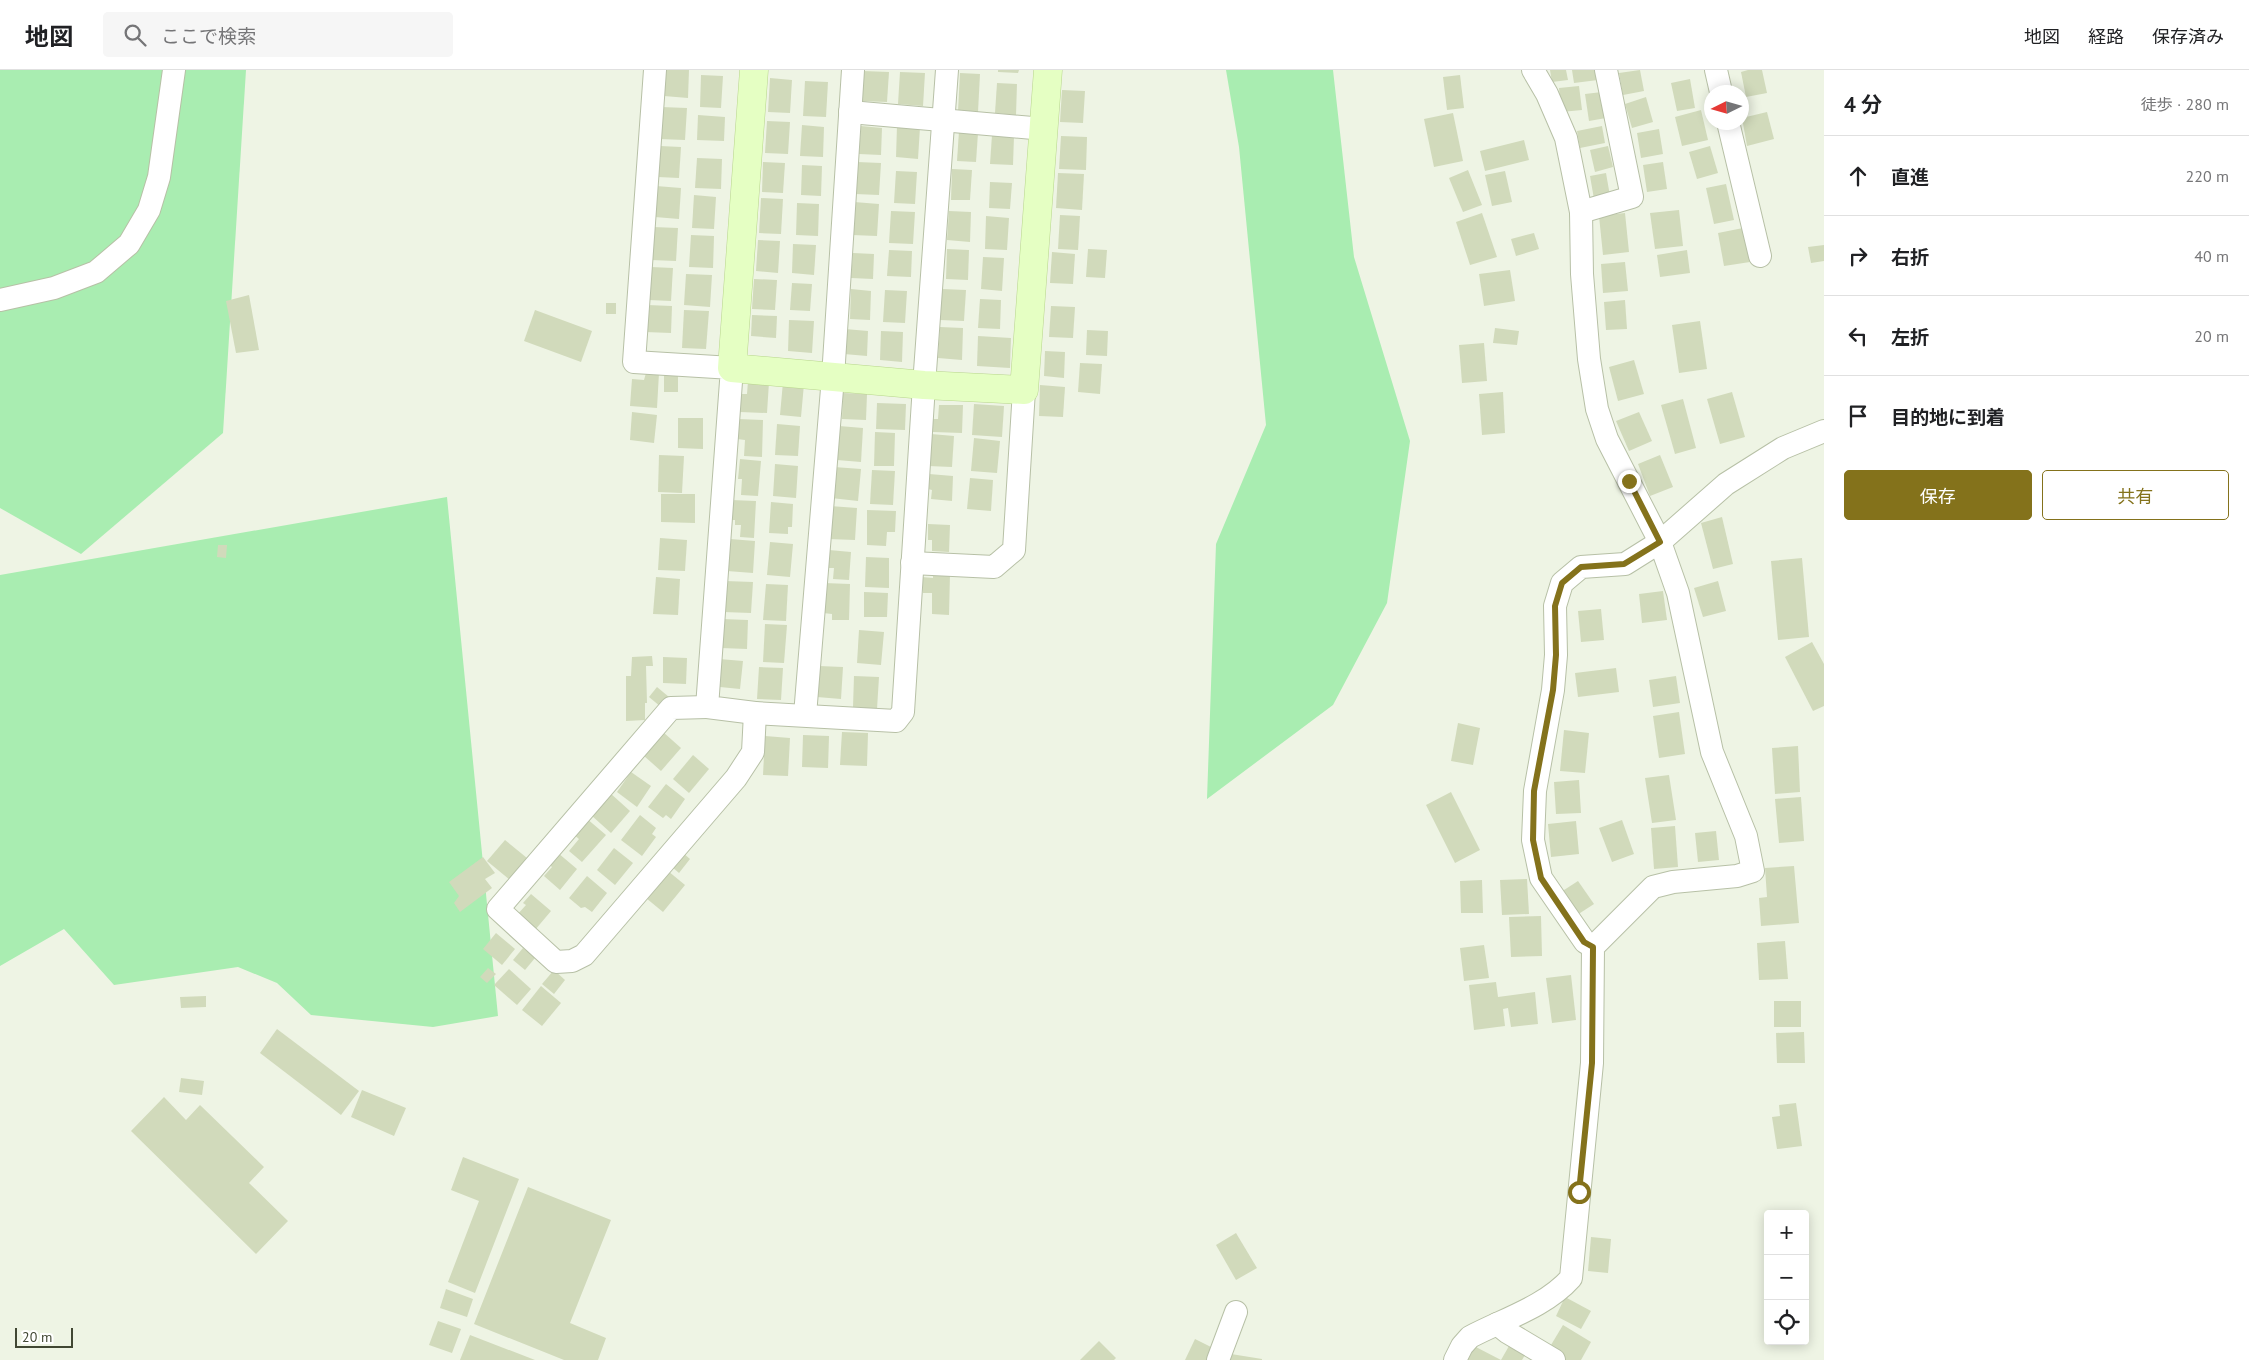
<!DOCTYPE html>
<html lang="ja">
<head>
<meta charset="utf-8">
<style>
  :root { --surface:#fff; --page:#f6f6f6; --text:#202124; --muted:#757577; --line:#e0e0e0; --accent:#84721b }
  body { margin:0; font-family:"PT Sans","Noto Sans JP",sans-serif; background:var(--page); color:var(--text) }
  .controls { position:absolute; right:15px; bottom:15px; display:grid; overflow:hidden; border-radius:5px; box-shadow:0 2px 12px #0003 }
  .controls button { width:45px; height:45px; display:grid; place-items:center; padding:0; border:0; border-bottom:1px solid var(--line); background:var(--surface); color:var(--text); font:25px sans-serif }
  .compass { position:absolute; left:1704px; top:15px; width:45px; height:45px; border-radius:50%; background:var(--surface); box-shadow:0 2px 12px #0003; rotate:265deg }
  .scale { position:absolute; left:15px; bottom:12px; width:58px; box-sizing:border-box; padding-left:5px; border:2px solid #414733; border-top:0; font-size:14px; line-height:18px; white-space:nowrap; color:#414733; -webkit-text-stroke:4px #fff; paint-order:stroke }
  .stop { position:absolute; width:15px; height:15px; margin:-11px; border:4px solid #84721b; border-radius:50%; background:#fff }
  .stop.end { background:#84721b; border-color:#fff; box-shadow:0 1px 5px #0008 }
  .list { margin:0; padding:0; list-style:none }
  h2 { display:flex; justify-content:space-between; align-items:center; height:65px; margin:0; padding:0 20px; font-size:21px }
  h2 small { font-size:16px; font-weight:400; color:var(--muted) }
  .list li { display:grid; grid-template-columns:32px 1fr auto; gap:15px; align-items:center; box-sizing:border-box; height:80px; padding:0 20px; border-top:1px solid var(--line) }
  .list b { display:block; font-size:19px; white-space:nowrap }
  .list em { font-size:16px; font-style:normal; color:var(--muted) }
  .actions { display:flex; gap:10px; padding:15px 20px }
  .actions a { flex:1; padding:11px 0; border:1px solid var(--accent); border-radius:5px; text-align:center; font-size:18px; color:var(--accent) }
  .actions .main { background:var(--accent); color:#fff }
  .icon { flex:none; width:28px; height:28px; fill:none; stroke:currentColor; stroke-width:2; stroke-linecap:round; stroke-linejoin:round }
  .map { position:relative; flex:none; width:1824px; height:1290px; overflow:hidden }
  header { display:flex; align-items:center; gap:30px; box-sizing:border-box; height:70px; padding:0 25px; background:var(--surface); border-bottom:1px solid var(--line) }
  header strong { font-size:24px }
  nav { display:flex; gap:28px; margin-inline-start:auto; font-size:18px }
  .search { width:350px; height:45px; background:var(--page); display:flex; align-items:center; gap:12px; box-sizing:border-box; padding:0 18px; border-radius:5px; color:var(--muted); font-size:19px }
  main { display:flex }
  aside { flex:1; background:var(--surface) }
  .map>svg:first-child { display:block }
  .green { fill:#a9edb1 }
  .building { fill:#d1dabb }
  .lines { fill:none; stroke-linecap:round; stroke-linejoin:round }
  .street-casing { stroke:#b7c0a6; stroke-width:24 }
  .secondary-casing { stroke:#b8d58d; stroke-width:29 }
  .street { stroke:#fff; stroke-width:22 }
  .secondary { stroke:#e5ffc3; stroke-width:28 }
  .route { stroke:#84721b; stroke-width:6 }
</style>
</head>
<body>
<header>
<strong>地図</strong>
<div class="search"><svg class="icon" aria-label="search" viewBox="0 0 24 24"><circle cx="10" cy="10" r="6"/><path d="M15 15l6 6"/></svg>ここで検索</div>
<nav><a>地図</a><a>経路</a><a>保存済み</a></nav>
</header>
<main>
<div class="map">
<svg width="1824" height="1290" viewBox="0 0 1824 1290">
  <rect width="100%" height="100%" fill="#eef4e4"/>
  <!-- green -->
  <g class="green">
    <polygon points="0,0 246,0 223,363 81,484 0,438"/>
    <polygon points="1226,0 1333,0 1354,187 1410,371 1387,533 1333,635 1207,729 1216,474 1266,355 1239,77"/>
    <polygon points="447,427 498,946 433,957 311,945 277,913 238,897 114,915 64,859 0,896 0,505"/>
  </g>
  <!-- building -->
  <g class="building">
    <polygon points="666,0 689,0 688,28 664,26"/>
    <polygon points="998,0 1019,0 1018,3 998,2"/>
    <polygon points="1550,0 1566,0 1568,10 1552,12"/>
    <polygon points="1572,0 1597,0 1598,10 1574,13"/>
    <polygon points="1640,0 1644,21 1623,25 1619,3"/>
    <polygon points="1748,0 1762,0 1767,23 1746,27 1741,2"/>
    <polygon points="863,1 889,2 887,32 861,31"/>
    <polygon points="900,2 925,3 923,36 898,34"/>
    <polygon points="960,3 980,4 978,42 958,41"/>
    <polygon points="701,5 723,6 721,38 700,37"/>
    <polygon points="1460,5 1464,38 1447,40 1443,7"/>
    <polygon points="770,8 792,10 790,43 768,42"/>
    <polygon points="1690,9 1695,38 1677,41 1671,13"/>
    <polygon points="805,11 828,12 826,47 803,46"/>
    <polygon points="997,13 1017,14 1016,45 995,43"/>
    <polygon points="1579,16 1582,40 1561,42 1559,18"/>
    <polygon points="1062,20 1085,21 1083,53 1060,52"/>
    <polygon points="1602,22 1606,48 1589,51 1585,24"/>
    <polygon points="1646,27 1653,52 1632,58 1625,34"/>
    <polygon points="661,37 687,38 685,70 659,69"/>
    <polygon points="1701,40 1708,70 1682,76 1675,47"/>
    <polygon points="1767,42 1774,69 1747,76 1742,48"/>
    <polygon points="1453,43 1463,91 1434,97 1424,49"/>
    <polygon points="698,45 725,47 724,71 697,70"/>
    <polygon points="767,51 790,52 788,84 765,83"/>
    <polygon points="802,55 824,57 823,87 800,86"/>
    <polygon points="897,55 920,57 918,89 896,87"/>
    <polygon points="861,56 882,58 881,85 859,84"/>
    <polygon points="1602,56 1605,73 1580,78 1577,61"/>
    <polygon points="1659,59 1663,84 1641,88 1637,63"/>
    <polygon points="959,61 978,63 976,92 957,91"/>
    <polygon points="992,65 1014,66 1013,95 990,94"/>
    <polygon points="1061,66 1087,67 1086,100 1059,99"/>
    <polygon points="1524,70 1529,90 1485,101 1480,81"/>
    <polygon points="660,76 681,77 679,108 658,107"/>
    <polygon points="1608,76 1613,97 1595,102 1590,80"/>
    <polygon points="1710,76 1718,103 1697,109 1689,82"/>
    <polygon points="697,88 722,89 721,119 695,118"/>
    <polygon points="763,92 785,93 783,123 762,122"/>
    <polygon points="857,92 881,93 879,125 855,124"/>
    <polygon points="1663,92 1667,119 1647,122 1643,95"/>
    <polygon points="802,95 822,96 821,126 801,125"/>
    <polygon points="952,99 972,100 970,130 951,130"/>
    <polygon points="1468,100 1482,135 1463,142 1449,108"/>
    <polygon points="896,101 917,102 915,134 894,133"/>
    <polygon points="1505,101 1512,132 1492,136 1485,105"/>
    <polygon points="1058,103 1084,104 1082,140 1056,138"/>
    <polygon points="1606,103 1610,126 1594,129 1590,106"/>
    <polygon points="990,112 1012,113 1010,139 989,138"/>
    <polygon points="1726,114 1734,150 1714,154 1706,118"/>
    <polygon points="656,116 681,118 679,149 655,147"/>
    <polygon points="694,125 716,127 714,159 692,158"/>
    <polygon points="761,128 783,129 781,164 759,163"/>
    <polygon points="854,132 879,134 877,166 852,165"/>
    <polygon points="797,133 819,134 818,166 796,165"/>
    <polygon points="1679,140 1683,176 1655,179 1650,143"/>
    <polygon points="891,141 915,142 913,174 889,173"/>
    <polygon points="949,141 971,142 970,172 947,170"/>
    <polygon points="1482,143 1497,187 1470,195 1456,152"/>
    <polygon points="1625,143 1629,182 1603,185 1599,146"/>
    <polygon points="1060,145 1080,146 1078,180 1058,179"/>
    <polygon points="986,146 1009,148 1007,180 985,179"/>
    <polygon points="653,157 678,158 676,191 651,190"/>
    <polygon points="1743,158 1750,192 1724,196 1718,163"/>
    <polygon points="1534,163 1539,179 1516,186 1511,169"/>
    <polygon points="691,165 714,166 713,198 689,197"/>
    <polygon points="758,170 780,171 778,203 756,201"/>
    <polygon points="793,174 816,175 814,205 792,203"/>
    <polygon points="1824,175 1824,191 1811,193 1808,177"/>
    <polygon points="947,179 969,180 968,210 946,209"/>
    <polygon points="1088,179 1107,180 1105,208 1086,207"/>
    <polygon points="889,180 912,181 911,207 887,206"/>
    <polygon points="1687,180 1690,203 1660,207 1657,185"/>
    <polygon points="1052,182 1075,184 1073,214 1050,213"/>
    <polygon points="853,183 874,184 873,209 851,208"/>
    <polygon points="983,187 1004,188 1002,221 981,219"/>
    <polygon points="1625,192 1628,221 1603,223 1601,194"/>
    <polygon points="651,197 673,198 671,231 649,230"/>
    <polygon points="1510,200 1515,231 1484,236 1479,204"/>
    <polygon points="686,204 712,205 710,237 684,235"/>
    <polygon points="754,209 777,210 775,240 752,239"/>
    <polygon points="792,213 812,214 810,241 790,240"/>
    <polygon points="851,219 871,221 870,250 850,249"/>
    <polygon points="942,219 966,220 964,251 940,250"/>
    <polygon points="885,220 907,221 905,253 883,252"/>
    <polygon points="249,225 259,280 236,283 226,231"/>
    <polygon points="980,229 1001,230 1000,259 978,258"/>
    <polygon points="1625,230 1627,259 1606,260 1604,232"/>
    <rect x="606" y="233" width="10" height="11"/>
    <polygon points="647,235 672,236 671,263 645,262"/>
    <polygon points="1051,236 1075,237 1073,268 1049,267"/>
    <polygon points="535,240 592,261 581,292 524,271"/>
    <polygon points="684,240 709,241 706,279 682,278"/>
    <polygon points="752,245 777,246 776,268 751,266"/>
    <polygon points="789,250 814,251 812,283 788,281"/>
    <polygon points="1700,251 1707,299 1679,303 1672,255"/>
    <polygon points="940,257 963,258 962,290 938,288"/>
    <polygon points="1495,258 1519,261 1517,275 1493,273"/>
    <polygon points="845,259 868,261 867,286 844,284"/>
    <polygon points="1087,260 1108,261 1107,286 1086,285"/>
    <polygon points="881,261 903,262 902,292 880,290"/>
    <polygon points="978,266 1011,268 1010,298 977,296"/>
    <polygon points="1484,273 1487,311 1462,313 1459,275"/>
    <polygon points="1045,281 1065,282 1064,308 1044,306"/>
    <polygon points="1634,290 1644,324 1618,331 1609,297"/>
    <polygon points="1080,293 1102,294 1100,324 1078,322"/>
    <polygon points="646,303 659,303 657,338 630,336 632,309 644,310"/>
    <polygon points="664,304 678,305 678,322 664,322"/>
    <polygon points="748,311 769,312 767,343 740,342 740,324 747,324"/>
    <polygon points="783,312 804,314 801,347 780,345"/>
    <polygon points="1040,315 1065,317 1063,347 1039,346"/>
    <polygon points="1503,322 1505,363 1482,365 1479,324"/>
    <polygon points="1732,322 1745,367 1720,374 1707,329"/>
    <polygon points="843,323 867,324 866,350 842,349"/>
    <polygon points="1683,329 1696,378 1675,384 1661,335"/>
    <polygon points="877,333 906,334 905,360 876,359"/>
    <polygon points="974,334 1004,336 1002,367 972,365"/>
    <polygon points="939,335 963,335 962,363 933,362 933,349 938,349"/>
    <polygon points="632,342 657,345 654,373 630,370"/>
    <polygon points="1639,342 1652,371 1629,381 1616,351"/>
    <polygon points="678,348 703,348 703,379 678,378"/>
    <polygon points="738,349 763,350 762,387 744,386 745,370 737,369"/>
    <polygon points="777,354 800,356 798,386 775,385"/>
    <polygon points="839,356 863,358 861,392 837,390"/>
    <polygon points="875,362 895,363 894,396 874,396"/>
    <polygon points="931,364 954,366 952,397 928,396"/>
    <polygon points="974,368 1000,371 997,403 971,401"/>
    <polygon points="659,385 684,386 682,423 658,422"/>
    <polygon points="1660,385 1673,417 1650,426 1638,394"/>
    <polygon points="740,389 761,391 758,426 741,425 742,409 738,409"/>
    <polygon points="775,394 798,396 796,428 773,426"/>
    <polygon points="834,397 861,399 858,431 831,428"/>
    <polygon points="872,400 895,401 893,435 870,434"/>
    <polygon points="929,404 953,406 952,431 931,429 932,420 928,419"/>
    <polygon points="970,408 993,410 991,441 967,439"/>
    <polygon points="661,424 695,424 695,453 661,452"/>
    <polygon points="731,430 756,431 754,468 740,467 741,455 735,455 735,450 730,450"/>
    <polygon points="771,432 793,434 792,457 788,457 788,464 769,463"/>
    <polygon points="830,436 857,438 855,470 828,469"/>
    <polygon points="867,440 896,441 895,462 887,462 886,476 867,475"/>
    <polygon points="1722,447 1733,494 1713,499 1701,453"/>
    <polygon points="928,454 950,455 949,482 932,481 932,470 928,470"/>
    <polygon points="660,468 687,470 685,501 658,500"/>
    <polygon points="730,469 755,471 753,503 727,501"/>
    <polygon points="770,472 793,474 790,507 767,505"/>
    <polygon points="218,475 227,475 226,488 217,487"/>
    <polygon points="829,480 851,482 849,510 833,509 834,498 828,498"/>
    <polygon points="866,487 889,488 889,518 865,517"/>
    <polygon points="1802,488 1809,567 1778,570 1771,491"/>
    <polygon points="933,504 950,504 949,545 932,544 932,523 923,523 922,507 933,508"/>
    <polygon points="656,507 680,509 678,545 653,544"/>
    <polygon points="725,511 753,512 751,543 723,542"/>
    <polygon points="1718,511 1726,541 1703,547 1694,518"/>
    <polygon points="824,513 850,514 849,550 832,550 832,544 823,543"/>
    <polygon points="766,514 788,515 786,551 763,550"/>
    <polygon points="1663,521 1667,550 1642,553 1639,524"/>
    <polygon points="864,522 888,523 887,547 864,547"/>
    <polygon points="1601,539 1604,570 1581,572 1578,541"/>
    <polygon points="722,549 748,550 747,579 721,578"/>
    <polygon points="765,554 787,555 784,593 763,592"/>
    <polygon points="859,560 884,562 881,595 857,593"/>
    <polygon points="1812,572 1824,594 1824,636 1813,641 1785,587"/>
    <polygon points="652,586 653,596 646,596 647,633 645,633 645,650 626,651 626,606 631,606 632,587"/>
    <polygon points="663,587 687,588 686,614 663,613"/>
    <polygon points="719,589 743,591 740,619 720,617 721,604 717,604"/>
    <polygon points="819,596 843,597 841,629 817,627"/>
    <polygon points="759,597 783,598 781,630 757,629"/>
    <polygon points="1616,598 1619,622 1578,627 1575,603"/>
    <polygon points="854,606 879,607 877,639 853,637"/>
    <polygon points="1676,606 1680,633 1653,637 1649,610"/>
    <polygon points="657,617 669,627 661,637 649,627"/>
    <polygon points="1679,642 1685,684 1659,688 1653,646"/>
    <polygon points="1458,653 1480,658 1473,695 1451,691"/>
    <polygon points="1564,660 1589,663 1585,703 1560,701"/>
    <polygon points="663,662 681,678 661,701 643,685"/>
    <polygon points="842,662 868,663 867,696 840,695"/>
    <polygon points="803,665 829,666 828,698 802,697"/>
    <polygon points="765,666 790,668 788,706 763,705"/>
    <polygon points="1798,676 1800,722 1775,724 1772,678"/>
    <polygon points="693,685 709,699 689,723 673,709"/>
    <polygon points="631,702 651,716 637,737 617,722"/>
    <polygon points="1669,705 1676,750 1652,753 1645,708"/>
    <polygon points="1579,710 1581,743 1556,744 1554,712"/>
    <polygon points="666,714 685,729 671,749 666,745 663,748 648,737"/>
    <polygon points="1451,722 1480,780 1455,793 1426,735"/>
    <polygon points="610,723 630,741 611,763 591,745"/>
    <polygon points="1801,727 1804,771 1779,773 1775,729"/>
    <polygon points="640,745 656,758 652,764 656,767 642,786 621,770"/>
    <polygon points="586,748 606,765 582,792 569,781 579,769 573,764"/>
    <polygon points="1622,750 1634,784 1612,792 1599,758"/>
    <polygon points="1576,751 1579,784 1551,787 1548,754"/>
    <polygon points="1675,756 1678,797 1654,799 1651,758"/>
    <polygon points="1716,761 1719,790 1698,792 1695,763"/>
    <polygon points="505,770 527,788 510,810 487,791"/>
    <polygon points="614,778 633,793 615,815 597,800"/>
    <polygon points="558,783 577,799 560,820 544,806 552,797 549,794"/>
    <polygon points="683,783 690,789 679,803 672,797"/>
    <polygon points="483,787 495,803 485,809 492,818 460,842 454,833 459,826 449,812"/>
    <polygon points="1794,796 1799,853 1761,856 1759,828 1767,827 1765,798"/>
    <polygon points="668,801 685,815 663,842 646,828"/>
    <polygon points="587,806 607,823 592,842 585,837 581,838 569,828"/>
    <polygon points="1527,809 1529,844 1502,845 1500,810"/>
    <polygon points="1482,810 1483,843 1461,843 1460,811"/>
    <polygon points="1578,811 1594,834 1577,845 1561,822"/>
    <polygon points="531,824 551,841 535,860 517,845 526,835 523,833"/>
    <polygon points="1541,846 1542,886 1511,887 1509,847"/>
    <polygon points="496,863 515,879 502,895 483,879"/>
    <polygon points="1785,871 1788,909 1759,910 1757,873"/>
    <polygon points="1484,875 1489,908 1464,911 1460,878"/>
    <polygon points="523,878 535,888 525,900 513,890"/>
    <polygon points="488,898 496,904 487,913 480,907"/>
    <polygon points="509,899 531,919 517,935 494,915"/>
    <polygon points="554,900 565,910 554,924 542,914"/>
    <polygon points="1571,905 1576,950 1552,953 1546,908"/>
    <polygon points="1496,912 1498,927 1535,922 1538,954 1511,957 1508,938 1503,939 1505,956 1474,960 1469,915"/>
    <polygon points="541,916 561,933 542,956 522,940"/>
    <polygon points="206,926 206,937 181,938 180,927"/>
    <rect x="1774" y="931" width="27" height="26"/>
    <polygon points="277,959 359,1021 341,1045 260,983"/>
    <polygon points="1804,962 1805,993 1777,993 1776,963"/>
    <polygon points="181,1008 204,1011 202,1025 179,1022"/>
    <polygon points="362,1020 406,1038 394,1066 351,1047"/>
    <polygon points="164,1027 186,1050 200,1035 264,1097 249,1113 288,1151 256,1184 131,1061"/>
    <polygon points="1796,1033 1802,1076 1777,1079 1772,1047 1780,1046 1779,1035"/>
    <polygon points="463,1087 519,1109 475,1223 448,1212 479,1131 451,1120"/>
    <polygon points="528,1117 611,1150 570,1253 606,1268 598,1290 564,1290 474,1254"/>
    <polygon points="1236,1163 1257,1198 1236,1210 1216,1175"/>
    <polygon points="1591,1167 1611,1169 1608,1203 1588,1201"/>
    <polygon points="446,1219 473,1229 467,1247 440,1238"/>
    <polygon points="1565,1227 1591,1241 1581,1259 1556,1246"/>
    <polygon points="438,1251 461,1259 452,1283 429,1275"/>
    <polygon points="1563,1255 1591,1272 1581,1290 1564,1290 1548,1280"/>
    <polygon points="470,1265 535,1290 460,1290"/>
    <polygon points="1195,1269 1215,1279 1210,1290 1185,1290"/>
    <polygon points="1099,1271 1116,1288 1114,1290 1080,1290"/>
    <polygon points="1474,1276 1501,1290 1509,1276 1525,1285 1522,1290 1467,1290"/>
    <polygon points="1231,1284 1262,1289 1262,1290 1230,1290"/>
  </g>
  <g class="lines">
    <!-- street casing -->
    <g class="street-casing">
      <g id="street">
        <polyline points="655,0 634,292 732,298 707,637 755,643 896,651 903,642 924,315 947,0"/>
        <polyline points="1533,0 1547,24 1566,68 1581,142 1582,204 1589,289 1597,339 1607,369 1660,472 1726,414 1783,378 1824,361"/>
        <polyline points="1716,0 1721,22"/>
        <polyline points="850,42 1044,59"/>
        <polyline points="1728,52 1760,186"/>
        <polyline points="1581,142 1632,127 1606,0"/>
        <polyline points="0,230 54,218 96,202 129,174 149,140 159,107 174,0"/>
        <polyline points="912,493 994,497 1014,480 1024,320"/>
        <polyline points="707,637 671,638 498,839 556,892 572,891 584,885 736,708 753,682 755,643"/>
        <polyline points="805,645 833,307 853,0"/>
        <polyline points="1497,1254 1507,1262 1554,1290"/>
        <polyline points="1218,1290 1236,1242"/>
        <path d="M1455,1290L1462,1276L1470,1267C1504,1249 1545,1237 1571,1208L1592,993L1593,877L1653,817L1673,812L1737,806L1753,801L1746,766L1712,682L1678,523L1660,472L1625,494L1581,497L1562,513L1555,536L1556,585L1553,620L1535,721L1533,770L1541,808L1585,872L1593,877"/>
      </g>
    </g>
    <!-- secondary casing -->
    <g class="secondary-casing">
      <polyline id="secondary" points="754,0 732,298 924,315 1024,320 1048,0"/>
    </g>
    <!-- street -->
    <use href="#street" class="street"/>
    <!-- secondary -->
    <use href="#secondary" class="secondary"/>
  </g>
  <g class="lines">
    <!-- route -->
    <polyline class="route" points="1579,1122 1592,993 1593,877 1584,872 1541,808 1533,770 1534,721 1553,620 1556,585 1555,536 1562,513 1581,497 1624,494 1660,472 1629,411"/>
  </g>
</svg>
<div class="controls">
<button>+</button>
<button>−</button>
<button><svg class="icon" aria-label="locate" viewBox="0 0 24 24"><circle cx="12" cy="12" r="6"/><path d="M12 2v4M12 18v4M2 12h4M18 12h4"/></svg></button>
</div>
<svg class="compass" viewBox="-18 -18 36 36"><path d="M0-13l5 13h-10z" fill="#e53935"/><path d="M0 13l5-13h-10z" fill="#757577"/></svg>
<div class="scale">20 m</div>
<div class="stop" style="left:1579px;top:1122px"></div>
<div class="stop end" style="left:1629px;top:411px"></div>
</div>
<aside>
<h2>4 分<small>徒歩 · 280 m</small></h2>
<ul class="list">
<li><svg class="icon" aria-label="ahead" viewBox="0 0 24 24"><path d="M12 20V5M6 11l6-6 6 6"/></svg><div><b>直進</b></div><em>220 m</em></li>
<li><svg class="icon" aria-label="right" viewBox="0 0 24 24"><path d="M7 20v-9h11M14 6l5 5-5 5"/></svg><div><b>右折</b></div><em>40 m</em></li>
<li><svg class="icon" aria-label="left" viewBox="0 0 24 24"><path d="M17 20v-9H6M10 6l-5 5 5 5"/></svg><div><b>左折</b></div><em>20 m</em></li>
<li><svg class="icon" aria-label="arrive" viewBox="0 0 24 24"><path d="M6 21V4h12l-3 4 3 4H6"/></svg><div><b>目的地に到着</b></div></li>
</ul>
<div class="actions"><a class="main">保存</a><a>共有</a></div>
</aside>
</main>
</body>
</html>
